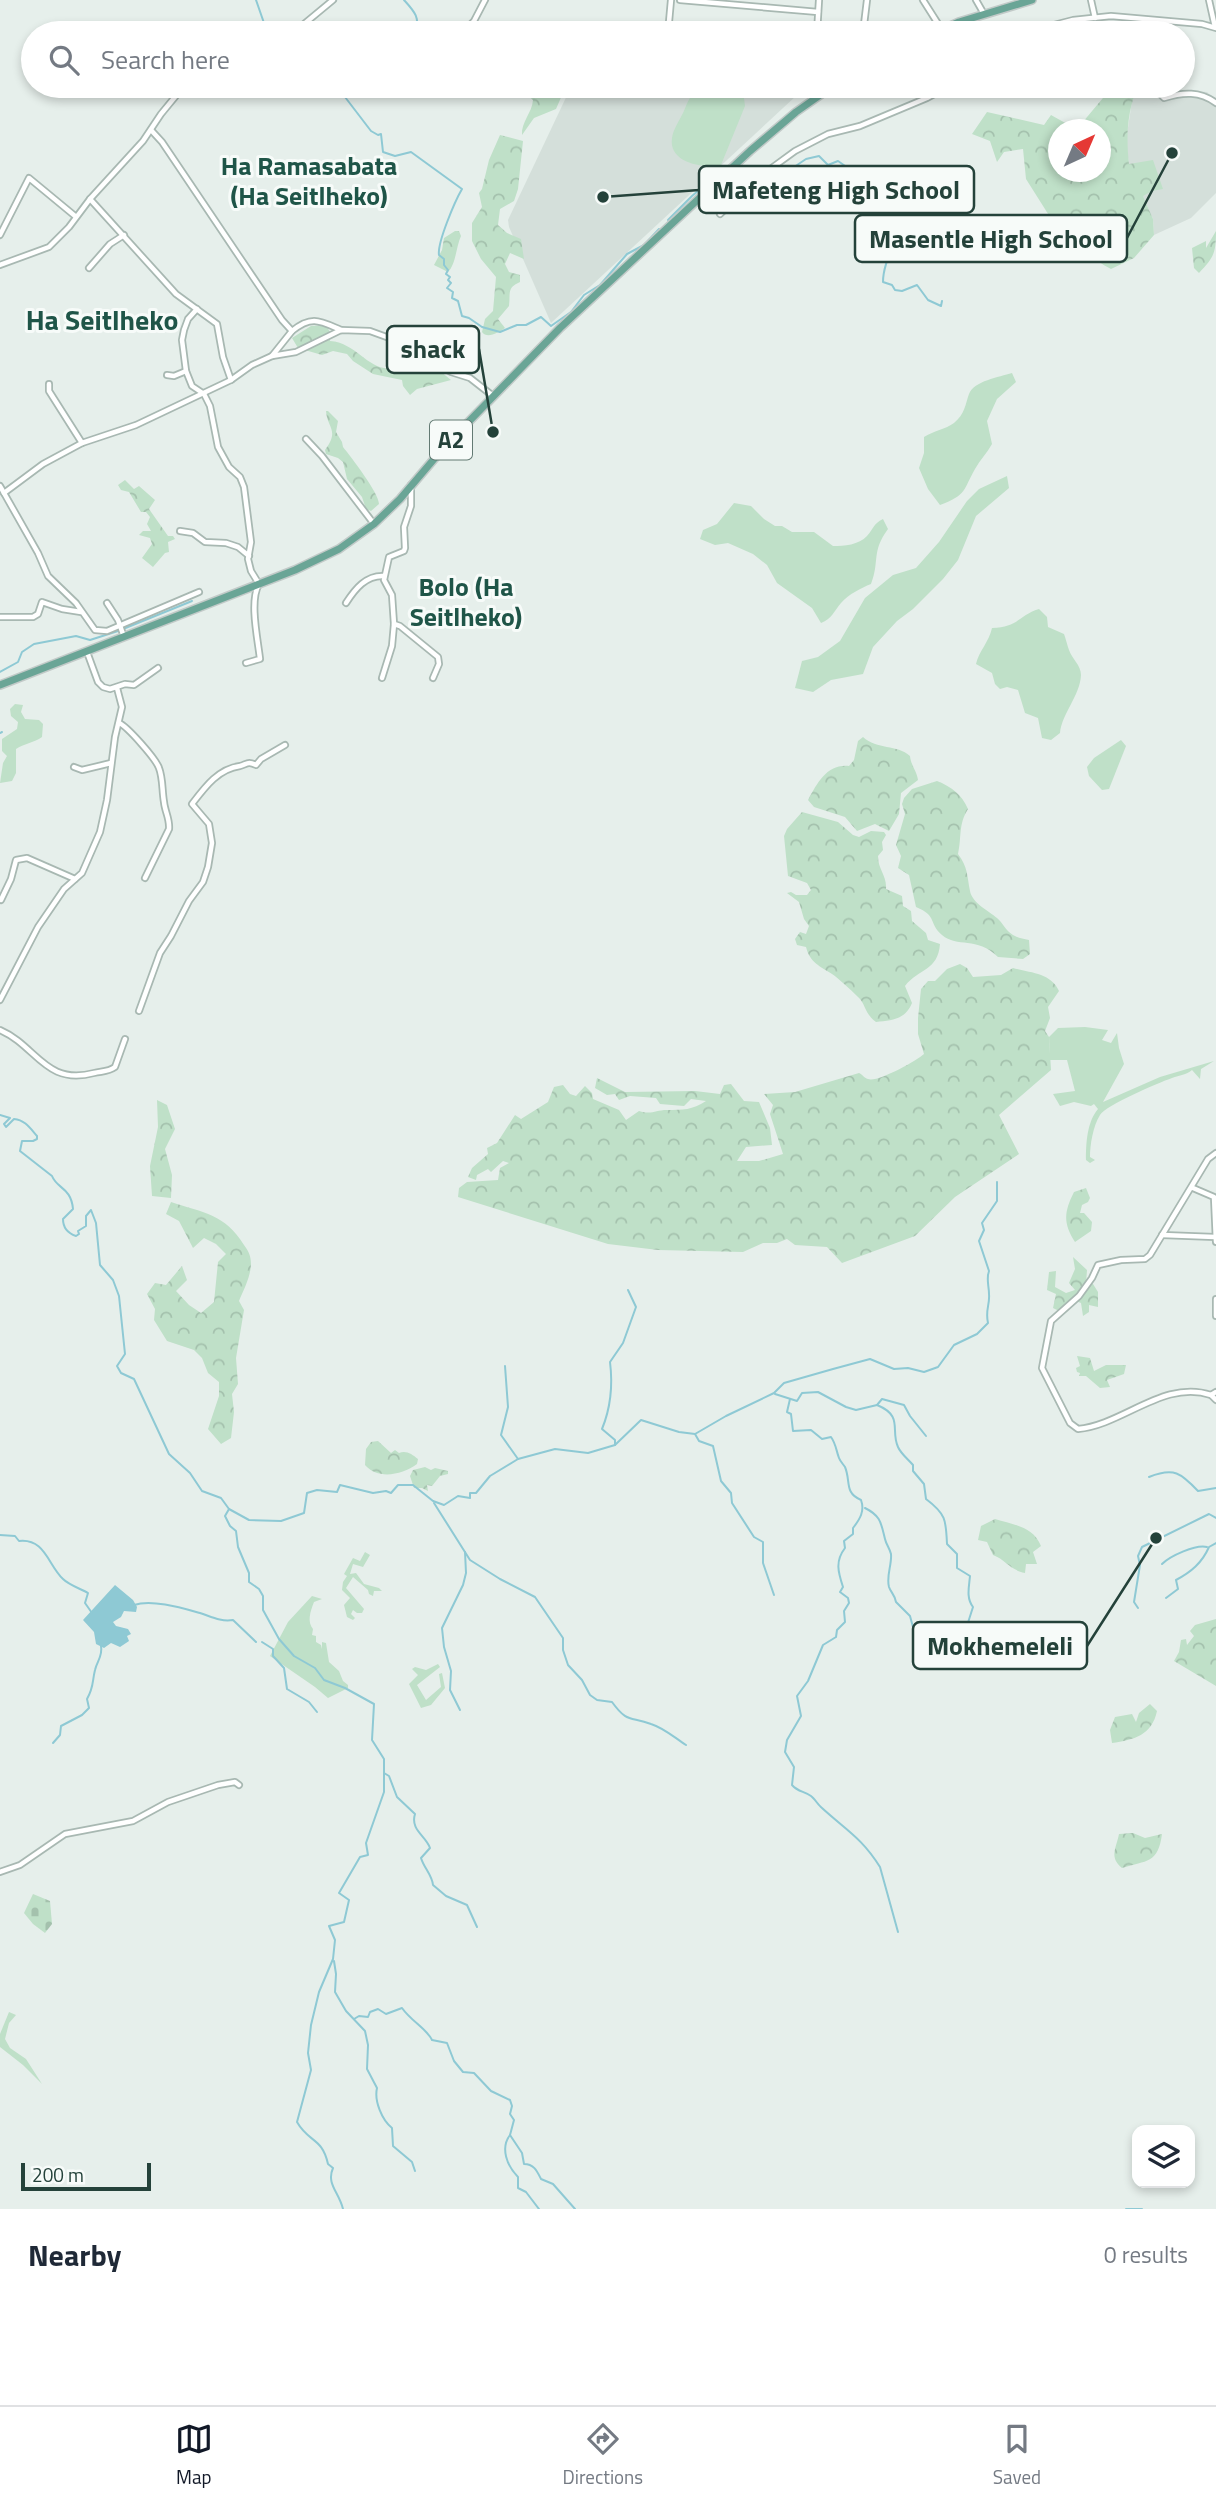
<!DOCTYPE html>
<html lang="en">
<head>
<meta charset="utf-8">
<style>
  :root { --surface:#fff; --page:#f6f6f7; --text:#1f2937; --muted:#747a83; --line:#e0e1e3; --accent:#111827 }
  body { margin:0; font-family:"Titillium Web",sans-serif; background:var(--page); color:var(--text) }
  .controls { position:absolute; right:21px; bottom:21px; display:grid; overflow:hidden; border-radius:14px; box-shadow:0 4px 10px #0003 }
  .controls button { width:63px; height:63px; display:grid; place-items:center; padding:0; border:0; border-bottom:2px solid var(--line); background:var(--surface); color:var(--text); font:35px sans-serif }
  .compass { position:absolute; left:1048px; top:119px; width:63px; height:63px; border-radius:50%; background:var(--surface); box-shadow:0 4px 10px #0003; rotate:44deg }
  .scale { position:absolute; left:21px; bottom:18px; width:130px; box-sizing:border-box; padding-left:7px; border:4px solid #24423a; border-top:0; font-size:19px; line-height:24px; white-space:nowrap; color:#24423a; -webkit-text-stroke:5px #f7fbf9; paint-order:stroke }
  .list { margin:0; padding:0; list-style:none }
  h2 { display:flex; justify-content:space-between; align-items:center; height:91px; margin:0; padding:0 28px; font-size:30px }
  h2 small { font-size:23px; font-weight:400; color:var(--muted) }
  .icon { flex:none; width:38px; height:38px; fill:none; stroke:currentColor; stroke-width:2; stroke-linecap:round; stroke-linejoin:round }
  .map { position:relative; flex:none; width:1216px; height:2209px; overflow:hidden }
  .search { position:absolute; background:var(--surface); box-shadow:0 4px 10px #0003; left:21px; right:21px; top:21px; height:77px; display:flex; align-items:center; gap:18px; box-sizing:border-box; padding:0 24px; border-radius:38px; color:var(--muted); font-size:26px }
  .sheet { height:196px; background:var(--surface) }
  nav { display:flex; justify-content:space-around; align-items:center; box-sizing:border-box; height:98px; border-top:2px solid var(--line); background:var(--surface); font-size:19px; color:var(--muted) }
  nav a { display:grid; justify-items:center; gap:4px }
  nav .on { color:var(--accent) }
  .map>svg:first-child { display:block }
  .built { fill:#d4dfda }
  .green { fill:#bfe0c8 }
  .forest { fill:url(#forest-crowns) }
  .cemetery { fill:url(#cemetery-stones) }
  .water { fill:#8ec9d4 }
  .lines { fill:none; stroke-linecap:round; stroke-linejoin:round }
  .stream { stroke:#8ec9d4; stroke-width:2 }
  .minor-casing { stroke:#a8b8b2; stroke-width:8 }
  .primary-casing { stroke:#c2cac8; stroke-width:10 }
  .minor { stroke:#fff; stroke-width:4.5 }
  .primary { stroke:#6aa596; stroke-width:7 }
  .labels { text-anchor:middle; stroke-width:6; stroke-linejoin:round; paint-order:stroke }
  .shield { fill:#f7fbf9; stroke:#637a73; stroke-width:2 }
  .shield-label { font-size:23px; font-weight:bold; fill:#24423a }
  .neighbourhood-label { font-size:26px; font-weight:bold; fill:#1f5548; stroke:#f7fbf9 }
  .quarter-label { font-size:28px; font-weight:bold; fill:#1f5548; stroke:#f7fbf9 }
  .leader { fill:none; stroke:#24423a; stroke-width:2.5 }
  .callout-dot { fill:#24423a; stroke:#f7fbf9; stroke-width:2.5 }
  .callout { fill:#f7fbf9; stroke:#24423a; stroke-width:2.5 }
  .callout-label { font-size:26px; text-anchor:middle; font-weight:bold; fill:#24423a }
</style>
</head>
<body>
<div class="map">
<svg width="1216" height="2209" viewBox="0 0 1216 2209">
  <defs>
    <pattern id="forest-crowns" width="20" height="18" patternUnits="userSpaceOnUse" patternTransform="scale(1.75)"><rect width="20" height="18" fill="#bfe0c8"/><path d="M2 6a3 3 0 1 1 6 0M12 15a3 3 0 1 1 6 0" fill="none" stroke="#a4c1ad"/></pattern>
    <pattern id="cemetery-stones" width="16" height="16" patternUnits="userSpaceOnUse" patternTransform="scale(1.75)"><rect width="16" height="16" fill="#bfe0c8"/><path d="M2 7V4a2 2 0 0 1 4 0v3zM10 15v-3a2 2 0 0 1 4 0v3z" fill="#a4c1ad"/></pattern>
  </defs>
  <rect width="100%" height="100%" fill="#e6efeb"/>
  <!-- built -->
  <g class="built">
    <polygon points="1138,86 1158,86 1161,88 1207,92 1216,101 1216,193 1191,218 1154,235 1153,219 1129,165 1126,141 1132,101"/>
    <polygon points="575,87 708,89 796,96 551,323 509,227 508,220 570,89"/>
  </g>
  <!-- green -->
  <g class="green">
    <path d="M697,90L744,98L745,106L721,165C704,169 668,163 672,138C673,130 679,121 683,113C687,104 689,96 697,90Z"/>
    <path d="M1012,373L1016,382L997,399L987,421L992,444C987,453 980,460 975,469C963,490 967,495 940,505L928,489L919,468L924,453V437C933,431 946,429 954,423C965,414 965,405 969,394C974,381 999,377 1012,373Z"/>
    <polygon points="1007,476 1009,488 976,516 958,560 943,579 913,609 897,621 873,647 863,674 831,680 813,692 795,688 802,661 818,657 840,641 865,598 893,575 916,568 939,542 967,501 979,489"/>
    <path d="M734,503L751,506L764,519L775,526H782L792,532H814L833,546C844,546 859,545 867,536C874,528 873,524 883,519L888,529C871,552 880,561 871,584C861,588 849,594 841,603C834,611 832,619 821,623L812,608L777,583L767,565L753,554L728,543L715,545L700,539L703,530L717,524Z"/>
    <path d="M1039,609L1047,617L1048,627L1064,634C1066,639 1067,645 1069,650C1072,659 1081,665 1081,675C1080,696 1062,713 1060,733L1051,740L1042,738L1038,718L1025,713L1018,690L1007,687L1000,689L995,684L992,673L976,664C979,651 989,642 992,628C1019,627 1019,615 1039,609Z"/>
    <path d="M15,704L23,705L21,712L25,719L39,720L43,724L42,737C34,743 25,743 16,749V773L12,781L0,783L3,763L7,756L2,751V739L17,729L18,722L11,716L10,709Z"/>
    <polygon points="1121,740 1126,746 1109,789 1102,790 1089,776 1087,767 1094,758"/>
    <path d="M1085,1027L1108,1030L1102,1040L1111,1043L1117,1033L1119,1048L1124,1064L1103,1102L1160,1077L1214,1061L1201,1069L1200,1079L1192,1070C1186,1075 1180,1075 1172,1078C1158,1083 1106,1105 1100,1115C1093,1126 1090,1145 1090,1157L1095,1160L1090,1163L1086,1160C1086,1143 1087,1122 1098,1109L1094,1104L1091,1106L1074,1102L1060,1106L1053,1094L1075,1091L1067,1060H1050L1049,1037L1058,1028Z"/>
    <polygon points="365,1552 370,1555 363,1567 353,1564 350,1574 356,1573 364,1584 379,1588 382,1591 374,1591 373,1596 369,1594 368,1590 353,1577 346,1588 364,1609 362,1613 357,1613 353,1610 351,1614 355,1618 353,1620 347,1617 344,1605 350,1598 342,1590 343,1582 347,1576 344,1574 353,1558 360,1561"/>
    <path d="M312,1596L322,1599L314,1602C310,1612 307,1622 313,1629L312,1635L316,1636V1642L321,1645L322,1649V1642L326,1643L329,1662L339,1671L343,1681L348,1685V1688L328,1698L315,1687L270,1656L288,1622Z"/>
    <polygon points="438,1664 440,1667 417,1685 426,1700 441,1687 439,1674 442,1673 445,1688 431,1705 421,1708 409,1684 418,1675 412,1669 415,1667 426,1670"/>
    <polygon points="9,2012 16,2015 9,2023 5,2039 10,2048 26,2059 42,2084 23,2065 0,2047 0,2034"/>
  </g>
  <!-- forest -->
  <g class="forest">
    <polygon points="1091,23 1119,24 1126,30 1131,29 1133,33 1069,33 1071,25"/>
    <path d="M526,86H566L556,109L534,118L522,135C521,122 532,113 533,100L527,95Z"/>
    <path d="M1113,86H1138C1127,111 1126,137 1129,164L1153,160L1163,189L1152,191L1143,196L1153,219L1154,235L1134,258L1111,269C1088,257 1083,249 1074,225L1050,217L1026,179L1023,149L1004,152L997,162L990,141L972,134L987,112L1044,125L1051,115L1076,129L1058,130V172H1100V130L1077,129Z"/>
    <path d="M500,135L523,141L518,189L514,201L500,209L498,225L507,233L521,239L524,259L510,253L505,264L509,272L520,275V282C506,288 511,294 509,306L498,319L505,328C498,333 487,339 482,332L485,319L493,311L496,277L481,259L472,241V223L482,207L479,193L482,189L489,160Z"/>
    <path d="M455,231H459L461,236C456,247 456,264 448,272L434,265L442,250L444,238Z"/>
    <path d="M1216,231C1216,253 1214,257 1199,273L1194,268L1192,248L1206,241V248Z"/>
    <path d="M326,325L330,332V341C362,343 374,385 407,361L414,370L440,371L451,380L417,389L410,395L403,386L402,380L373,374L353,361L347,354L333,351L322,355L298,348L292,338L311,326Z"/>
    <path d="M326,411H328L338,421L336,432L342,442L343,447C351,457 379,493 379,504L371,511L366,509L362,497L347,479L343,462L338,458L326,454L325,450C340,430 327,428 326,411Z"/>
    <polygon points="125,480 134,489 139,486 155,500 149,509 168,536 173,536 175,539 168,542 169,552 165,553 153,567 142,558 152,544 150,538 139,535 143,531 151,531 147,524 150,517 146,512 141,512 129,492 121,490 118,485"/>
    <path d="M863,737C877,750 897,744 910,756C911,766 917,771 918,780L901,793L899,814L889,831L875,824L857,831L845,817L814,807L808,800C818,782 827,764 849,766L854,760L858,741Z"/>
    <path d="M937,781C952,787 962,795 968,809C958,825 962,836 958,854C968,867 967,876 970,891C972,903 989,911 997,918C1003,923 1005,930 1013,935C1018,938 1023,939 1029,940L1030,954L1023,959L998,957C977,936 957,948 942,935C928,923 938,916 916,907L909,875L898,868L901,856L896,845L905,814L902,804L904,798L912,789Z"/>
    <path d="M802,812L838,822L853,835L859,837L871,831L884,832L886,835L882,842L883,850L878,856C878,870 887,875 886,889L902,896L903,906L911,911L912,921L926,933L928,940L940,944C938,971 919,968 905,986L912,1003C905,1020 892,1020 876,1022C863,1012 867,1005 857,996C851,990 838,978 832,974C820,966 810,963 806,947L797,945L795,939L800,932L806,934L809,926L804,919L799,902L787,893L791,892L796,895H807L811,890L807,883L788,876L784,836L787,829Z"/>
    <path d="M960,964L967,968L973,977L1001,975L1013,968C1031,973 1051,973 1059,991L1048,1007L1050,1018L1045,1031L1049,1037L1051,1070L999,1115L1019,1154L955,1197L915,1236L842,1263L827,1247L795,1245L787,1239L777,1243H763L743,1252L658,1250L608,1244L458,1197L459,1188L467,1182L498,1180L500,1168L509,1163L503,1161L491,1172L488,1169L477,1175L476,1180L468,1177L472,1168L488,1154L487,1148L497,1143L515,1115L521,1119L548,1102L554,1087L563,1085L570,1094L576,1096L585,1086L592,1093L593,1099L619,1110L626,1120L639,1111C652,1115 655,1110 667,1110C683,1110 692,1110 706,1101L691,1099L684,1106L660,1104L656,1098L630,1096L619,1100L615,1094L607,1095L595,1088L597,1078L625,1092L695,1091L720,1094L724,1085L731,1084L744,1101L759,1102L770,1128L772,1145L746,1147L737,1161H759L783,1154L770,1114L773,1105L764,1094L795,1092L859,1073C862,1074 864,1078 868,1079C877,1083 916,1061 924,1054L918,1034V1018L921,989L928,981H935L947,969Z"/>
    <polygon points="157,1100 167,1105 175,1129 165,1149 172,1175 171,1198 152,1196 150,1166 158,1127"/>
    <path d="M1086,1188L1090,1198L1088,1202L1082,1205L1080,1213H1084L1092,1222L1091,1231L1075,1242C1063,1223 1064,1212 1074,1192Z"/>
    <path d="M171,1202C204,1213 225,1214 244,1245C249,1252 251,1256 251,1265C250,1278 244,1289 239,1301L244,1310L236,1358L238,1384L232,1394L234,1412L231,1438L221,1444L208,1429L219,1396V1382L208,1373L202,1358L194,1350L167,1341L154,1320L155,1309L147,1294L155,1283L166,1285L182,1266L187,1280L176,1291L189,1305L201,1313L214,1302L218,1262L226,1254L216,1244L204,1238L193,1248L179,1221L166,1214Z"/>
    <polygon points="1073,1257 1087,1270 1086,1284 1093,1284 1098,1292 1098,1307 1089,1305 1089,1312 1083,1316 1081,1303 1071,1299 1059,1311 1053,1308 1056,1294 1047,1290 1049,1272 1056,1271 1055,1287 1066,1293 1075,1290 1069,1283 1075,1269"/>
    <polygon points="1077,1356 1090,1358 1094,1371 1106,1365 1126,1365 1124,1374 1107,1380 1110,1387 1100,1388 1086,1376 1079,1376 1080,1373 1077,1372 1076,1368 1080,1366"/>
    <path d="M378,1441L391,1453L395,1450L399,1453C406,1450 412,1454 418,1459L417,1464C402,1475 378,1480 365,1465L366,1449L371,1442Z"/>
    <polygon points="425,1467 431,1470 435,1468 448,1471 448,1474 440,1476 432,1486 427,1485 428,1491 422,1488 414,1488 410,1476 413,1470"/>
    <path d="M995,1519C1014,1525 1033,1526 1041,1546L1033,1552L1037,1564H1026L1025,1573C1010,1570 1006,1560 993,1555L987,1542L978,1540L981,1526Z"/>
    <polygon points="1216,1619 1216,1686 1174,1661 1179,1652 1181,1640 1186,1639 1187,1645 1194,1636 1190,1631 1195,1625"/>
    <path d="M1150,1704L1157,1711C1152,1735 1134,1740 1112,1743L1110,1730L1115,1717L1132,1714L1136,1722L1139,1713Z"/>
    <path d="M1133,1833L1145,1838L1162,1834C1158,1864 1147,1860 1122,1868C1109,1857 1116,1849 1119,1834Z"/>
  </g>
  <!-- cemetery -->
  <polygon class="cemetery" points="33,1894 50,1901 52,1924 45,1933 33,1924 24,1913"/>
  <!-- water -->
  <polygon class="water" points="115,1585 133,1600 137,1607 136,1612 124,1611 121,1617 113,1622 116,1626 128,1629 131,1634 127,1636 129,1641 120,1647 111,1643 104,1648 96,1644 94,1632 83,1620"/>
  <g class="lines">
    <!-- stream -->
    <g class="stream">
      <polyline points="256,0 264,23 259,28 260,32 264,33"/>
      <path d="M404,0C414,11 421,18 415,33"/>
      <path d="M346,86L350,92L345,97L371,131L378,135L381,134L383,152L395,156L411,152L462,189C455,201 437,243 439,255L444,259V265L448,270L446,274L450,277L448,280L451,283L447,288L453,292L452,298L458,301L462,316L469,318L482,327L500,332L517,325H526L541,317L551,326L571,312L584,295L600,285L627,254L644,245L659,229"/>
      <polyline points="497,86 530,93"/>
      <path d="M731,174L740,173L742,180L736,189L746,197L763,188L806,159L819,156L828,165L838,161L848,168L864,169L873,175L878,174L890,186C886,206 902,218 899,229C894,246 883,264 883,282L892,285L895,290L902,291L917,285L928,300L941,306L942,301"/>
      <polyline points="668,220 692,196 725,168"/>
      <polyline points="123,629 192,601"/>
      <polyline points="0,672 18,662 22,652 34,644 76,636 90,640 118,631"/>
      <polyline points="0,733 2,732"/>
      <path d="M0,1115L10,1118L4,1124L6,1127L14,1119C25,1120 30,1128 37,1136V1139L33,1141H22L20,1151L52,1176C57,1189 71,1187 73,1209L63,1219C63,1228 67,1233 76,1236L79,1234L78,1231L86,1226V1216L91,1210L96,1223L100,1265L113,1280L119,1296L125,1354L117,1366L121,1373L134,1379L169,1454L190,1473L202,1491L221,1498L229,1509L249,1520L281,1521L304,1513L307,1493L317,1490L337,1492L340,1485L373,1493L386,1491L391,1493L398,1485H413L433,1501L444,1505L458,1496L470,1498V1493H476L490,1476L518,1459L555,1449L588,1453L615,1445L641,1420L679,1432L695,1434L726,1416L774,1393L784,1383L833,1369L870,1359L894,1369L908,1368L924,1372L938,1367L954,1345L977,1334L988,1323C985,1310 990,1305 989,1294C989,1286 986,1279 989,1271L979,1241L984,1230L982,1223L997,1201V1182"/>
      <polyline points="505,1366 508,1407 501,1435 518,1459"/>
      <polyline points="775,1394 797,1401 802,1393 818,1392 846,1407 856,1410 877,1405 882,1399 904,1405 910,1416 926,1436"/>
      <path d="M790,1399L787,1412L791,1414L793,1431L811,1430L822,1439L831,1437C836,1444 836,1450 839,1458C840,1461 843,1464 845,1467C851,1481 844,1493 861,1500C865,1511 860,1519 853,1528V1534L844,1541L845,1548C835,1561 838,1572 843,1587L840,1592L848,1598L849,1603L844,1611L845,1622L837,1630L836,1637L823,1645L808,1681L797,1696L801,1716L787,1740L785,1752L794,1767L792,1785C798,1792 804,1791 811,1796C815,1799 818,1805 822,1808C846,1830 862,1838 880,1867L898,1932"/>
      <path d="M877,1405C904,1416 890,1430 898,1447C901,1454 908,1459 913,1465V1471L924,1484L926,1499C946,1514 946,1520 947,1544L957,1554V1568L970,1576C969,1587 966,1598 973,1607L965,1632L970,1651"/>
      <polyline points="695,1434 699,1441 713,1446 721,1481 731,1493 732,1503 754,1537 763,1542 763,1563 774,1595"/>
      <path d="M615,1445V1440L602,1429C611,1407 613,1386 610,1362L623,1343L636,1307L628,1290"/>
      <path d="M1149,1477C1174,1467 1181,1473 1198,1491L1216,1488"/>
      <path d="M434,1503L470,1560L500,1579L535,1597L563,1638V1650L568,1665L582,1680L590,1695L597,1700L612,1702C628,1724 630,1716 651,1724C664,1728 675,1738 686,1745"/>
      <path d="M865,1508C881,1516 881,1523 885,1539C886,1544 890,1549 891,1554C892,1565 886,1576 889,1587C891,1593 895,1595 896,1602L910,1616L920,1653L930,1665"/>
      <path d="M229,1509L225,1516L230,1526L236,1531L238,1547L249,1573V1582L259,1589L263,1596V1610L279,1639L294,1656L315,1668L324,1680L345,1688L374,1704L372,1740L384,1759V1792L366,1843L368,1855L360,1857L339,1893L349,1900L344,1922L329,1926L335,1940L333,1959L319,1992L311,2025L308,2053L311,2070L297,2122C309,2143 322,2137 328,2164L333,2168C326,2184 339,2192 343,2209"/>
      <path d="M0,1535L15,1536L19,1541C45,1538 48,1565 63,1579C69,1585 81,1589 88,1593L85,1603L92,1613"/>
      <path d="M1162,1564C1170,1556 1196,1544 1207,1547"/>
      <path d="M1166,1598L1178,1589L1176,1580C1191,1572 1202,1563 1209,1547L1216,1543"/>
      <path d="M134,1605C152,1599 182,1608 200,1613C212,1617 221,1622 233,1620L256,1642"/>
      <polyline points="1138,1608 1134,1602 1140,1565 1138,1556 1142,1547 1209,1514 1216,1518"/>
      <polyline points="262,1642 273,1649 273,1656 284,1668 287,1689 309,1702 317,1712"/>
      <polyline points="460,1710 450,1690 451,1671 444,1647 442,1628 463,1585 466,1573 465,1552"/>
      <path d="M53,1743L60,1735L61,1726L82,1715L89,1708L87,1699C94,1687 92,1682 95,1670C97,1661 103,1656 101,1646"/>
      <path d="M384,1773L389,1776L397,1797L415,1814C410,1830 426,1836 430,1848L421,1858C424,1868 432,1875 433,1885L446,1896L467,1905L477,1927"/>
      <path d="M334,1961L336,1974L335,1992L346,2011L365,2031L368,2045L367,2069L377,2088C374,2101 382,2120 392,2128L393,2146L412,2162L415,2171"/>
      <path d="M354,2019L359,2016L368,2017L370,2012L378,2009L386,2014L402,2008C411,2021 427,2029 432,2040L447,2043L454,2061L463,2072L474,2073L491,2091L510,2100L512,2106L510,2114L514,2120L510,2135L522,2153L524,2164C534,2164 537,2171 541,2179L553,2184L575,2209"/>
      <path d="M510,2135C500,2148 507,2166 518,2177V2188L526,2192L539,2209"/>
      <polyline points="1126,2209 1142,2209"/>
    </g>
    <!-- minor casing -->
    <g class="minor-casing">
      <g id="minor">
        <polyline points="680,0 818,12"/>
        <polyline points="923,0 942,30"/>
        <polyline points="976,0 984,14"/>
        <polyline points="1091,0 1095,18"/>
        <polyline points="1209,0 1215,27"/>
        <polyline points="304,24 333,0"/>
        <polyline points="462,33 474,21 485,0"/>
        <polyline points="668,33 671,0"/>
        <polyline points="817,33 819,0"/>
        <polyline points="863,33 867,0"/>
        <polyline points="1023,33 1073,20 1111,16 1202,24 1216,28"/>
        <polyline points="184,86 161,114 143,141 90,199 176,294 217,324 223,357 231,380"/>
        <path d="M1152,86L1164,98C1183,92 1200,91 1216,103"/>
        <path d="M151,130L162,142L282,320L292,331C312,315 320,321 341,330"/>
        <polyline points="720,214 758,178 795,151 828,134 860,126 927,98 949,86"/>
        <polyline points="0,235 29,178 75,216"/>
        <polyline points="0,265 49,247 69,227 90,199"/>
        <polyline points="89,268 110,244 124,235"/>
        <path d="M197,309L188,319L184,330L182,340L186,371L192,386L204,394L210,406L218,447L229,467L240,477L244,487L251,542L248,559L251,571L259,584C249,601 258,640 260,659L246,663"/>
        <polyline points="272,356 296,352 341,330 370,331 392,339 451,372 470,378 493,396"/>
        <polyline points="167,375 174,376 186,371"/>
        <polyline points="49,384 49,391 82,443"/>
        <polyline points="306,439 322,456 374,524"/>
        <polyline points="411,485 411,506 404,527 405,548 404,551 389,557 384,580 392,595 394,624 400,626 438,657 439,664 433,678"/>
        <polyline points="0,486 38,553 48,576 76,603 95,630 107,631 199,592"/>
        <polyline points="4,493 43,464 82,443 136,425 231,380 252,365 272,356 292,331"/>
        <polyline points="180,531 193,533 205,542 226,543 238,547 249,556"/>
        <polyline points="107,603 118,620 124,637"/>
        <path d="M346,603C355,589 366,575 384,576"/>
        <polyline points="0,617 33,617 38,614 42,602 62,609 81,612"/>
        <polyline points="87,652 98,682 103,687 110,689 125,684 134,685 158,668"/>
        <polyline points="382,678 392,646 394,624"/>
        <path d="M119,723C127,726 156,759 159,768C163,778 162,791 164,802C165,812 170,819 169,829L145,878"/>
        <polyline points="74,767 82,770 111,763"/>
        <polyline points="1,900 11,879 16,860 27,858 75,879"/>
        <polyline points="0,1000 38,927 64,889 82,873 100,832 107,800 115,737 122,707 117,688"/>
        <path d="M139,1011L160,953L171,936L189,901L203,882L208,867L212,843L209,824L192,804C205,787 218,769 240,766C247,764 248,761 256,765L261,759L285,745"/>
        <path d="M0,1030C37,1046 45,1086 94,1073C102,1071 108,1072 115,1067L125,1039"/>
        <path d="M1216,1153L1208,1159L1150,1255L1145,1259L1121,1260L1098,1265L1092,1278L1079,1296L1051,1321L1042,1368L1070,1423L1078,1429C1123,1425 1164,1379 1211,1395L1216,1392"/>
        <polyline points="1193,1188 1214,1197 1216,1242"/>
        <polyline points="1162,1235 1215,1237"/>
        <polyline points="1216,1299 1216,1316"/>
        <polyline points="1211,1395 1216,1400"/>
        <polyline points="0,1872 20,1865 65,1834 133,1821 168,1802 218,1785 235,1782 239,1785"/>
      </g>
    </g>
    <!-- primary casing -->
    <g class="primary-casing">
      <g id="primary">
        <polyline points="935,33 959,22 1032,0"/>
        <polyline points="0,685 295,570 339,549 374,524 400,499 446,445 560,328 750,151 796,112 833,86"/>
      </g>
    </g>
    <!-- minor -->
    <use href="#minor" class="minor"/>
    <!-- primary -->
    <use href="#primary" class="primary"/>
  </g>
  <g class="labels">
    <!-- shield labels -->
    <rect class="shield" x="430" y="420.5" width="42" height="39" rx="5"/>
    <g class="shield-label">
      <text x="451" y="448">A2</text>
    </g>
    <!-- neighbourhood labels -->
    <g class="neighbourhood-label">
      <text x="309" y="175">Ha Ramasabata<tspan x="309" dy="30">(Ha Seitlheko)</tspan></text>
      <text x="466" y="596">Bolo (Ha<tspan x="466" dy="30">Seitlheko)</tspan></text>
    </g>
    <!-- quarter labels -->
    <g class="quarter-label">
      <text x="102" y="330">Ha Seitlheko</text>
    </g>
  </g>
  <!-- callouts -->
  <path class="leader" d="M603 197L699 190M1172 153L1127 238M493 432L479 349M1156 1538L1087 1646"/>
  <g class="callout-dot">
    <circle cx="603" cy="197" r="7"/>
    <circle cx="1172" cy="153" r="7"/>
    <circle cx="493" cy="432" r="7"/>
    <circle cx="1156" cy="1538" r="7"/>
  </g>
  <g class="callout">
    <rect x="699" y="166" width="275" height="47" rx="7"/>
    <rect x="855" y="215" width="272" height="47" rx="7"/>
    <rect x="387" y="326" width="92" height="47" rx="7"/>
    <rect x="913" y="1622" width="174" height="47" rx="7"/>
  </g>
  <g class="callout-label">
    <text x="836" y="199">Mafeteng High School</text>
    <text x="991" y="248">Masentle High School</text>
    <text x="433" y="358">shack</text>
    <text x="1000" y="1655">Mokhemeleli</text>
  </g>
</svg>
<div class="controls">
<button><svg class="icon" aria-label="layers" viewBox="0 0 24 24"><path d="M12 4l9 5-9 5-9-5zM3 14l9 5 9-5"/></svg></button>
</div>
<svg class="compass" viewBox="-18 -18 36 36"><path d="M0-13l5 13h-10z" fill="#e53935"/><path d="M0 13l5-13h-10z" fill="#747a83"/></svg>
<div class="scale">200 m</div>
<div class="search"><svg class="icon" aria-label="search" viewBox="0 0 24 24"><circle cx="10" cy="10" r="6"/><path d="M15 15l6 6"/></svg>Search here</div>
</div>
<section class="sheet">
<h2>Nearby<small>0 results</small></h2>
<ul class="list">
</ul>
</section>
<nav>
<a class="on"><svg class="icon" aria-label="map" viewBox="0 0 24 24"><path d="M3 6l6-2 6 2 6-2v14l-6 2-6-2-6 2zM9 4v14M15 6v14"/></svg>Map</a>
<a><svg class="icon" aria-label="directions" viewBox="0 0 24 24"><path d="M12 3l9 9-9 9-9-9zM9 14v-3h6M13 9l2 2-2 2"/></svg>Directions</a>
<a><svg class="icon" aria-label="saved" viewBox="0 0 24 24"><path d="M7 4h10v16l-5-4-5 4z"/></svg>Saved</a>
</nav>
</body>
</html>
